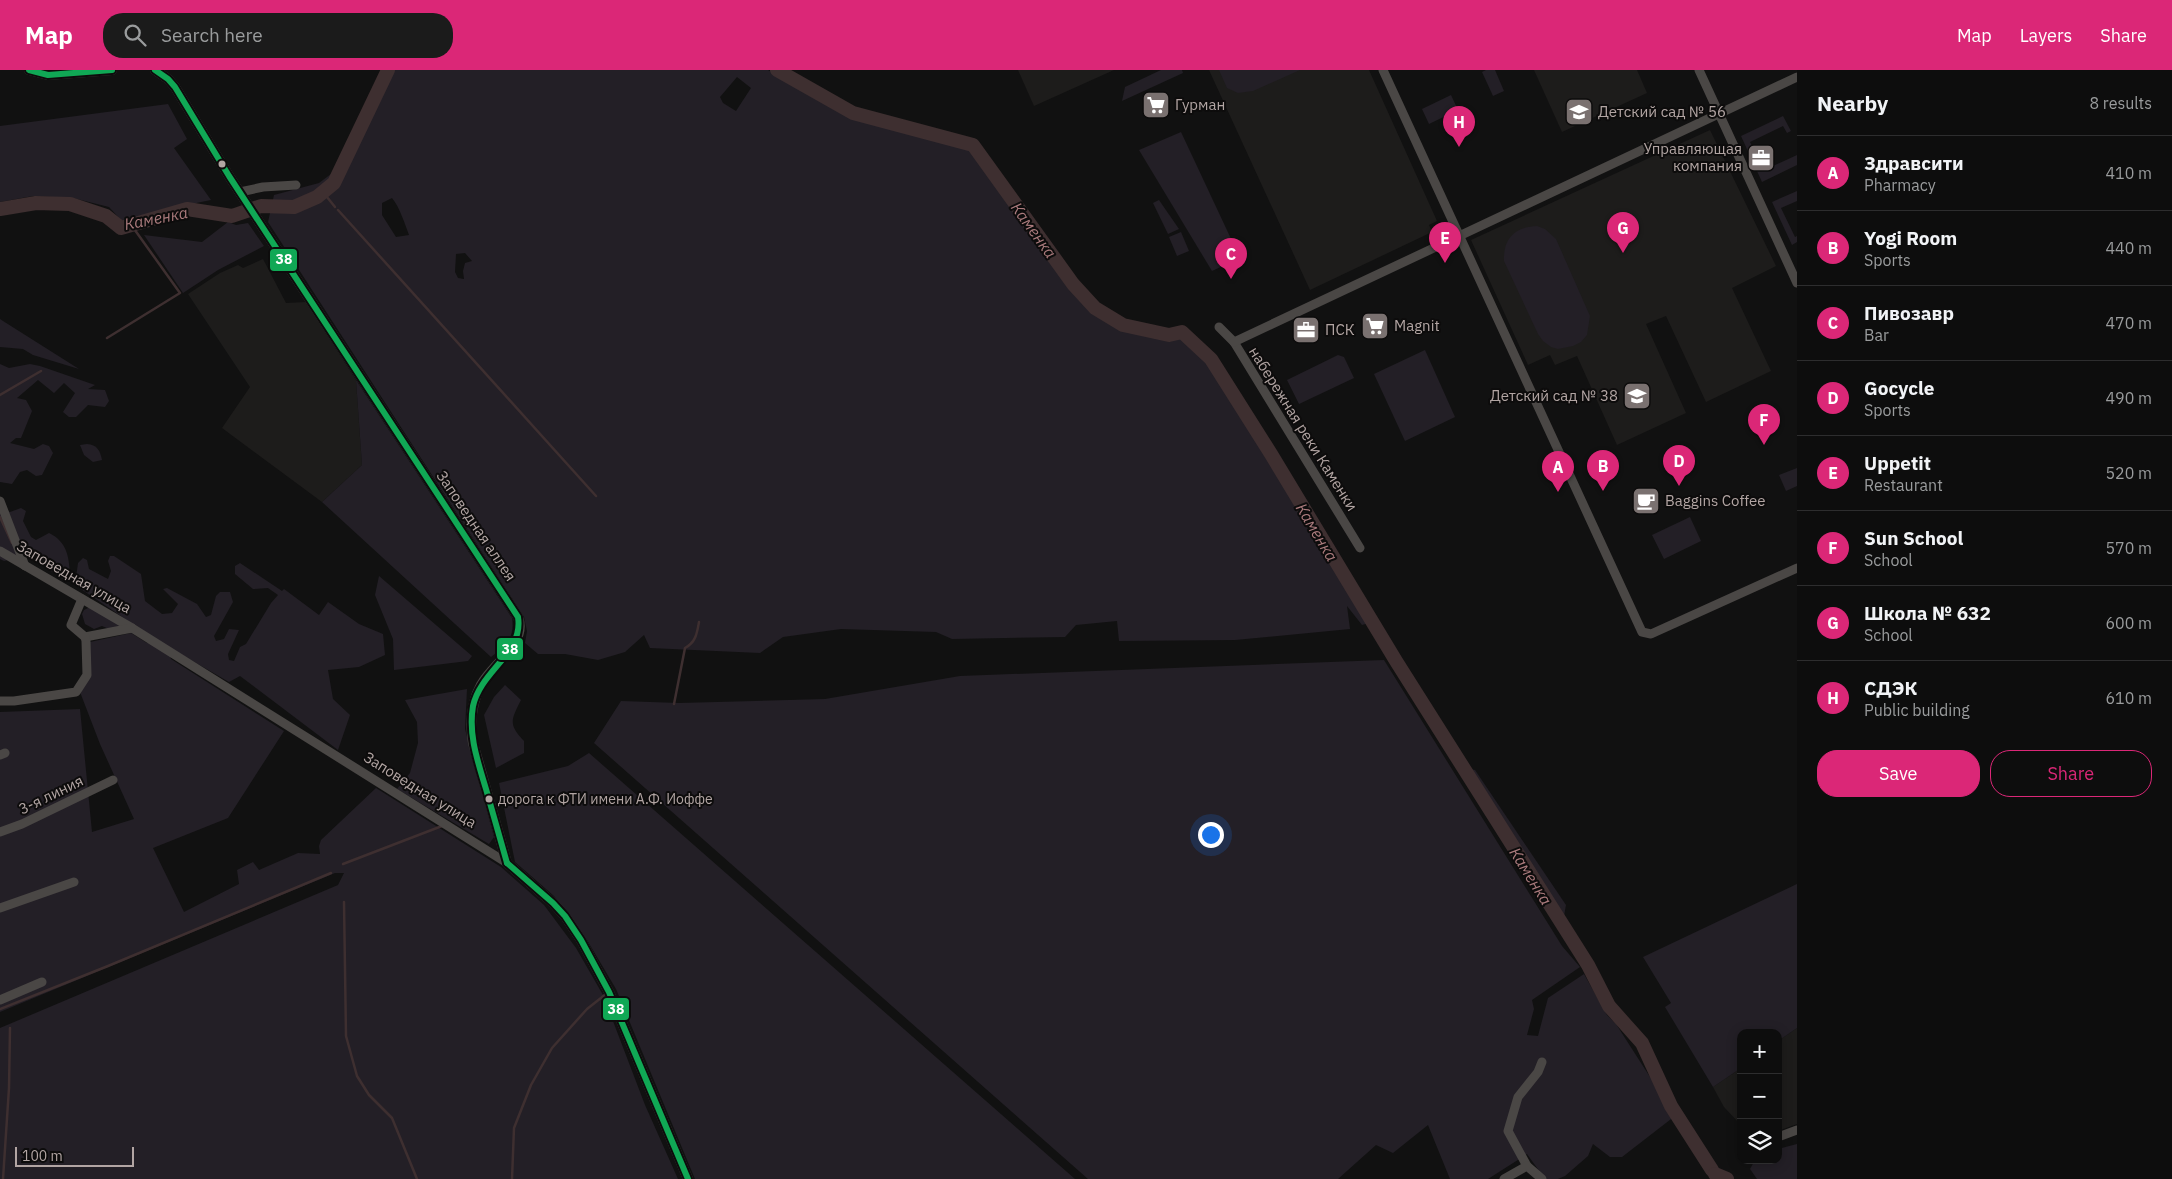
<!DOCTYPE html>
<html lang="en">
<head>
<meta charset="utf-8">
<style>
  :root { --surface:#0d0d0d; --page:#1b1b1b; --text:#f1f3f6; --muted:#9a9c9d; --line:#2d2d2e; --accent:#db2777 }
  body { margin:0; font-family:"IBM Plex Sans",sans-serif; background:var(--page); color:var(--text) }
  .controls { position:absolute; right:15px; bottom:15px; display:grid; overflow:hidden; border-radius:10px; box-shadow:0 2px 12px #0003 }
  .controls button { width:45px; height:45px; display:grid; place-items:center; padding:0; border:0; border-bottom:1px solid var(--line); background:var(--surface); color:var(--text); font:25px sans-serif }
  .scale { position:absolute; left:15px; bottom:12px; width:119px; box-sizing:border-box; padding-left:5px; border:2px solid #b2a5a3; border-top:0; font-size:14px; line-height:18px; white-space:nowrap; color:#b2a5a3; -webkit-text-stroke:4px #0d0c0c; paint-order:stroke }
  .you { position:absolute; left:1210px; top:764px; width:18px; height:18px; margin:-12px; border:4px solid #fff; border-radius:50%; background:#1a73e8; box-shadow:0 0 0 8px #1a73e833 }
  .badge { display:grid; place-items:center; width:32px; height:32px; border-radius:50%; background:var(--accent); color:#fff; font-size:16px; font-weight:700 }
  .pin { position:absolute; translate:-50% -41px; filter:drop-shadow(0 1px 2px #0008) }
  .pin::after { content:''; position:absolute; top:26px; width:18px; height:15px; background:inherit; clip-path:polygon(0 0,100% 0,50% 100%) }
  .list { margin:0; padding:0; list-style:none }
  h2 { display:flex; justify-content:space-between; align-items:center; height:65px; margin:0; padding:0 20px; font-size:21px }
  h2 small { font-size:16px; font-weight:400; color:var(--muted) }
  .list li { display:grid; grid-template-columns:32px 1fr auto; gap:15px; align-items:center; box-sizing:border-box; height:75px; padding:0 20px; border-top:1px solid var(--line) }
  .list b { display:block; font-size:19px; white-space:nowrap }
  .list p { margin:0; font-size:16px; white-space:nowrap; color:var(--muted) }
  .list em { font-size:16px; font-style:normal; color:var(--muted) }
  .actions { display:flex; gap:10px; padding:15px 20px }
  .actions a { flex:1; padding:11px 0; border:1px solid var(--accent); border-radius:20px; text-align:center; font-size:18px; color:var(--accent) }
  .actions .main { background:var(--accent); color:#fff }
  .icon { flex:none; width:28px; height:28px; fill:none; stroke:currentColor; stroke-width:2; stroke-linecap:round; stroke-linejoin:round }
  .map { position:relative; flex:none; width:1797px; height:1109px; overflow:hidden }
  header { display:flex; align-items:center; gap:30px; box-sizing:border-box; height:70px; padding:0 25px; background:var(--accent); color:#fff }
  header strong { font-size:24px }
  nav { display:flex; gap:28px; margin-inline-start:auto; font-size:18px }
  .search { width:350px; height:45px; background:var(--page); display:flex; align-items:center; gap:12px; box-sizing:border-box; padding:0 18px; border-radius:20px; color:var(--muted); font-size:19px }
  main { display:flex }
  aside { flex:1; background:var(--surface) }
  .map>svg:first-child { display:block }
  .built { fill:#1d1c1b }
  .green { fill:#231f26; fill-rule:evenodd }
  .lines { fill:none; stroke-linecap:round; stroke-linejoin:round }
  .stream { stroke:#3e2f30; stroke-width:2.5 }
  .river { stroke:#3e2f30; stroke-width:14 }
  .minor { stroke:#4a4745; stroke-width:9 }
  .tertiary { stroke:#4a4745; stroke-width:10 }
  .bus-1-casing { stroke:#0d0c0c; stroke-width:10 }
  .bus-1 { stroke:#10a855; stroke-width:6 }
  .bus-dot { fill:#b2a5a3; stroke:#0d0c0c; stroke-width:2 }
  .labels { text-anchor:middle; stroke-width:4; stroke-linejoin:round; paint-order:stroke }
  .bus-label { font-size:14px; fill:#b2a5a3; stroke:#0d0c0c; text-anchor:start }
  .poi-label { font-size:15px; fill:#b2a5a3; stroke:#0d0c0c; text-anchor:start }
  .street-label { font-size:15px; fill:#b2a5a3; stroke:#0d0c0c }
  .water-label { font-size:16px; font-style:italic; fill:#ab7b7d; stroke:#0d0c0c }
  .line-badge { stroke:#0d0c0c; stroke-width:2 }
  .badge-label { font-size:14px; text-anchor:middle; font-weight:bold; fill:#fff }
</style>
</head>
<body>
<header>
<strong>Map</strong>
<div class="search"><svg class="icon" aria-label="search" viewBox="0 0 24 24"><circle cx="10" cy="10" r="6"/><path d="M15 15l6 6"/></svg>Search here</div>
<nav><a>Map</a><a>Layers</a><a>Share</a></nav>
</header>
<main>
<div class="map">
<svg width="1797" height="1109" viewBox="0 0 1797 1109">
  <rect width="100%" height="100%" fill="#111"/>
  <!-- built -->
  <g class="built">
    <polygon points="1018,0 1114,0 1034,36"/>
    <polygon points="1209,0 1369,0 1437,151 1429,155 1432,162 1310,220"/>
    <polygon points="1534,0 1637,0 1647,23 1562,62"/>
    <polygon points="1710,60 1776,196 1732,218 1771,301 1706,332 1666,246 1646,254 1686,343 1617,375 1577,286 1555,295 1550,285 1528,295 1471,170"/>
    <polygon points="263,189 286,233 306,232 356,310 362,395 322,432 222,358 250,317 188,224 220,203 238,195 243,198"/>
    <polygon points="1797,958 1797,1054 1778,1061 1778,971"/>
    <polygon points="1741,998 1741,1055 1724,1037 1713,1017"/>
  </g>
  <!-- green -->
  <g class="green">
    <path d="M385,0H768L850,47L969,75L1056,196L1093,243L1123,255L1169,265L1182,262L1211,289L1271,384L1373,552L1362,555L1347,536L1350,559L1235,570L1119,571L1117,551L1076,555L1065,567L952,569L936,562L841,559L783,567L760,583L650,578L644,565L625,582L598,590L565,584H538L525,573L527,561L524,547L268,152L274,125L319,113L335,101ZM737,7L751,18L736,41L723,33L720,27ZM392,128C399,136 405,154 409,165L396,167L382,145V133ZM465,183L472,191L465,193L463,201L464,209L458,208L455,202L456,184Z"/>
    <polygon points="1161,0 1182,0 1183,3 1122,31 1125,17"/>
    <polygon points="1219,0 1300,0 1253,21 1238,23 1227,18"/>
    <polygon points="1486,0 1495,0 1504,21 1493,26 1482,2"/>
    <polygon points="1451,25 1458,40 1429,54 1422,39"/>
    <path d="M168,34L187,69L174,78L211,130C181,135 153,146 123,152L109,137L73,128L33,126L0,132V56Z"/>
    <polygon points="1783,46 1791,61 1787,63 1783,56 1750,72 1764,100 1797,85 1797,95 1762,112 1741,66"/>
    <polygon points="1181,62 1240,188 1212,201 1139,80"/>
    <polygon points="1797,121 1797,131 1781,138 1795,167 1797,166 1797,172 1792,175 1772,132"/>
    <polygon points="1159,130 1179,159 1168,164 1153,133"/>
    <polygon points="228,152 236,155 248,153 264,176 218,200 183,223 144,165 202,172"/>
    <path d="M1537,156L1545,159L1556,169L1590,246L1587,265L1581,272L1573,276L1558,279L1551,277L1543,271L1538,264L1504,191C1503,168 1515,157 1537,156Z"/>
    <polygon points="1181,162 1189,181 1177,186 1169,167"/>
    <polygon points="0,249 3,251 79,299 33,285 23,279 0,277"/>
    <polygon points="1425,280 1455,347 1405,371 1374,304"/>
    <polygon points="1338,285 1344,287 1354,308 1299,334 1287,310"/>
    <polygon points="30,294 40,296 95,315 88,319 105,320 109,331 105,337 88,335 76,347 69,347 63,342 75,323 64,313 54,323 38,310 17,328 26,330 32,341 21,368 16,368 10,373 34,379 43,374 49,376 53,383 42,405 36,406 27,400 20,402 12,414 0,412 0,294 9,298"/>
    <path d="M356,310L512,548C515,568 506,575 491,587L322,432L362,395Z"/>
    <path d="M87,374C97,375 100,380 102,390L93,392L84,385L80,375Z"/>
    <polygon points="1797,398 1797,416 1786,421 1779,405"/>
    <path d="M0,438L10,442L21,438L26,441L23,451L31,467L36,470L49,463C67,472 69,486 70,505L64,510L28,485L4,491L0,489Z"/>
    <polygon points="1690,447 1701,471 1664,489 1652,465"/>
    <polygon points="110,486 114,486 141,504 145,531 162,544 172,543 178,534 163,519 167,518 197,534 206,547 211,545 216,526 220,522 230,522 233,532 214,566 216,571 224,569 229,559 239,560 228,584 229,590 234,591 240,577 246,574 271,533 278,525 268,518 253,519 235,504 235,496 240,493 282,521 284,519 319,545 328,532 359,554 383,564 385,585 359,597 328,600 333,629 350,645 338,680 240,606 229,612 158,571 75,515 78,493 83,488 87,490 89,499 108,509 111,501 108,491"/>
    <polygon points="379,506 472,586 468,591 394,600 393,569 375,525"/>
    <polygon points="90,537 125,556 121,564 102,556 94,559 85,554 82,544 84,540"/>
    <polygon points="131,563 147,573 149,572 170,586 171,589 284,661 228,748 153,778 184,842 239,814 237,800 253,792 259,800 298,783 320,784 319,776 321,770 376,718 501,797 544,835 576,878 603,925 645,1035 678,1109 0,1109 0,958 338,815 344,803 335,803 0,942 0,642 80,639 92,762 134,749 100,674 80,622 90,572"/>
    <polygon points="1384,590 1562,876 1580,897 1532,930 1534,939 1527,965 1538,966 1548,928 1584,904 1607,945 1616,954 1675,1046 1622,1087 1610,1087 1593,1074 1588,1086 1565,1106 1558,1109 1545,1109 1527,1084 1488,1109 1450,1109 1428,1055 1393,1083 1376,1075 1338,1109 1088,1109 594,673 621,631 679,633 825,629 960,606"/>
    <path d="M505,615L521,630C511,650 508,654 524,671V683L496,698L484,645L494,627Z"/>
    <polygon points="467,619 465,659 494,767 489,774 397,719 410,703 418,673 417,652 405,630"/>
    <polygon points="589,683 1075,1109 695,1109 616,919 587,870 554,826 515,792 499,713 568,696"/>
    <polygon points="1462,697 1475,700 1566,835 1562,857"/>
    <polygon points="1797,814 1797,958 1778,971 1778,963 1741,963 1741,998 1713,1017 1665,937 1671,933 1643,887"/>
    <polygon points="1797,1074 1797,1109 1757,1109 1750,1099 1755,1090 1778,1090 1778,1079"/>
  </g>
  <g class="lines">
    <!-- stream -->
    <g class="stream">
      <polyline points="323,122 335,137"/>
      <polyline points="338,140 596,426"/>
      <polyline points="107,268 180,223 132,156"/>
      <polyline points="0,325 41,301"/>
      <polyline points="0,447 12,473"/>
      <path d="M674,634L685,578C696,572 697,563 699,552"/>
      <polyline points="343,794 442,756"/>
      <polyline points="344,832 346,966 357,1006 369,1025 392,1048 417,1109"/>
      <polyline points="0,939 108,896 331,803"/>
      <polyline points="3,1109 9,1018 10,958"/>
      <polyline points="512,1109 514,1058 531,1015 552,978 587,939 606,924"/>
    </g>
    <!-- river -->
    <g class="river">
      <polyline points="777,0 853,43 973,75 1073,214 1095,238 1123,255 1169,265 1182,262 1211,289 1271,384 1396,591 1588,895 1609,936 1642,973 1671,1036 1712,1100"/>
      <polyline points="0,139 36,133 70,134 106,146 121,158 187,139 232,146 261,136 294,137 317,127 334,113 388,0"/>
      <polyline points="1715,1104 1727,1109"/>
    </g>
    <!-- minor -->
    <g class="minor">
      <polyline points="1383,0 1642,562 1651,564 1797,498"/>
      <polyline points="1699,0 1797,213"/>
      <polyline points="240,122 263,117 296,115"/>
      <polyline points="1219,257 1234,272 1360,478"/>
      <polyline points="1234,272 1797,7"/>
      <polyline points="0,431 25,496"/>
      <polyline points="0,481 132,558 507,793"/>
      <polyline points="85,567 132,558"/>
      <polyline points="0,631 14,631 76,622 87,605 86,571 85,567 71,555 82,529"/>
      <polyline points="0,685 5,683"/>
      <polyline points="0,762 22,754 113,710"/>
      <polyline points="0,838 74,812"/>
      <polyline points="0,930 42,912"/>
      <polyline points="1778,1067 1797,1060"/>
      <polyline points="1527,1096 1508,1061 1518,1027 1538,1002 1542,992"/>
      <polyline points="1504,1109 1527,1096 1542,1109"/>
    </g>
    <!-- tertiary -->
    <g class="tertiary">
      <polyline points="29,0 48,5 112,0"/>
      <path d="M155,0L168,9L175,17L229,106L518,547C528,574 492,594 481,615C471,633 470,654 473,673L507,793L553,833L565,846L581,870L609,922L688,1109"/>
    </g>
    <!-- bus-1 casing -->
    <g class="bus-1-casing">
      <g id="bus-1">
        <polyline points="29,0 48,5 112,0"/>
        <path d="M155,0L168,9L175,17L229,106L518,547C524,583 481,600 473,636C468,665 478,692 486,719C493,744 500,768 507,793"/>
        <polyline points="507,793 553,833 565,846 581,870 609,922 688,1109"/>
      </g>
    </g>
    <!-- bus-1 -->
    <use href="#bus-1" class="bus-1"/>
  </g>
  <!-- icons -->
  <defs>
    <g id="supermarket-square" transform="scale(1.4375)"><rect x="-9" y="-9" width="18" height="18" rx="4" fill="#7a7170" stroke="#0d0c0c"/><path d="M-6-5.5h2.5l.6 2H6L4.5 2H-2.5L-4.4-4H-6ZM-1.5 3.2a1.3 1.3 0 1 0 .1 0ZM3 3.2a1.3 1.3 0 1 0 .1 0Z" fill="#fff"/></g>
    <g id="school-square" transform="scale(1.4375)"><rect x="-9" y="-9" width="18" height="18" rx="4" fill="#7a7170" stroke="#0d0c0c"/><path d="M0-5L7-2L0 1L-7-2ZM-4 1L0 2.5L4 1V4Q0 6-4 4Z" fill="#fff"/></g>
    <g id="office-square" transform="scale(1.4375)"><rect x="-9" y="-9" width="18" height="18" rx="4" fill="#7a7170" stroke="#0d0c0c"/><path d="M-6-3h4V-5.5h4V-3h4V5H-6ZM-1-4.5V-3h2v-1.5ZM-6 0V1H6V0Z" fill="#fff"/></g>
    <g id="cafe-square" transform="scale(1.4375)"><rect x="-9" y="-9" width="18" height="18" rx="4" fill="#7a7170" stroke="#0d0c0c"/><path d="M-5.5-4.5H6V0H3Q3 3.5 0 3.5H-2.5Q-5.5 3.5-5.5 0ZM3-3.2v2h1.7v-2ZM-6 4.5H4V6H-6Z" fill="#fff"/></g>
  </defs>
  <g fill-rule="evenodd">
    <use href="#supermarket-square" x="1156" y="35"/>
    <use href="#school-square" x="1579" y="42"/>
    <use href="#office-square" x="1761" y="88"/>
    <use href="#supermarket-square" x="1375" y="256"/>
    <use href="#office-square" x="1306" y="260"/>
    <use href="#school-square" x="1637" y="326"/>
    <use href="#cafe-square" x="1646" y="431"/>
  </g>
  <!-- markers -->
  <g class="bus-dot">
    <circle cx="222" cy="94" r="4.5"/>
    <circle cx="489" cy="729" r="4.5"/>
  </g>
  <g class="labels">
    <!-- bus labels -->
    <g class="bus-label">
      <text x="498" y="734">дорога к ФТИ имени А.Ф. Иоффе</text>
    </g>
    <!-- poi labels -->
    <g class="poi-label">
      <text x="1175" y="40">Гурман</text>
      <text x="1598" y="47">Детский сад № 56</text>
      <text x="1742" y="84" text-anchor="end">Управляющая<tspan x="1742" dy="17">компания</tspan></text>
      <text x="1394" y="261">Magnit</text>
      <text x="1325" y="265">ПСК</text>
      <text x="1618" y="331" text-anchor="end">Детский сад № 38</text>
      <text x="1665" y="436">Baggins Coffee</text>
    </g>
    <!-- street labels -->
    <g class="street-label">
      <text transform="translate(1303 359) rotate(58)" y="5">набережная реки Каменки</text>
      <text transform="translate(476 456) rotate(56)" y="5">Заповедная аллея</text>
      <text transform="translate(74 507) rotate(30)" y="5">Заповедная улица</text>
      <text transform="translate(420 720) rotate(32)" y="5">Заповедная улица</text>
      <text transform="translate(51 725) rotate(-26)" y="5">3-я линия</text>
    </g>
    <!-- water labels -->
    <g class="water-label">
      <text transform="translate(156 148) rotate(-11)" y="6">Каменка</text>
      <text transform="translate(1034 160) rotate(54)" y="6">Каменка</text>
      <text transform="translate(1317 462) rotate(59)" y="6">Каменка</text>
      <text transform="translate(1531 806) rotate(58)" y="6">Каменка</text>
    </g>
  </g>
  <g class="line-badge">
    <rect x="269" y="178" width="29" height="24" rx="5" fill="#10a855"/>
    <rect x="496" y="567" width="28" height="24" rx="5" fill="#10a855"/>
    <rect x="602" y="927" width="28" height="24" rx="5" fill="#10a855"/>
  </g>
  <g class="badge-label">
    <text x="284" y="194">38</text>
    <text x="510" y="584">38</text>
    <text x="616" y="944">38</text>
  </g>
</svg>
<div class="controls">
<button>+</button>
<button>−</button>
<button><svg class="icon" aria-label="layers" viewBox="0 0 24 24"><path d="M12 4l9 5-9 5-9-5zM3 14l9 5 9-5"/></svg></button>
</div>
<div class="scale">100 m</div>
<div class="you"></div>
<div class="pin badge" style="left:1558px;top:422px">A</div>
<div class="pin badge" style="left:1603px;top:421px">B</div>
<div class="pin badge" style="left:1231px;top:209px">C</div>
<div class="pin badge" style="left:1679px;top:416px">D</div>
<div class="pin badge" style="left:1445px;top:193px">E</div>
<div class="pin badge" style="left:1764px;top:375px">F</div>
<div class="pin badge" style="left:1623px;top:183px">G</div>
<div class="pin badge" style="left:1459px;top:77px">H</div>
</div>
<aside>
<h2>Nearby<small>8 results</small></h2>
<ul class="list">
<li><span class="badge">A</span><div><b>Здравсити</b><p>Pharmacy</p></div><em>410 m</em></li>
<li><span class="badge">B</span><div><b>Yogi Room</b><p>Sports</p></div><em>440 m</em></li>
<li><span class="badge">C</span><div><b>Пивозавр</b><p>Bar</p></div><em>470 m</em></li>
<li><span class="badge">D</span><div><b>Gocycle</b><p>Sports</p></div><em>490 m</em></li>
<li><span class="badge">E</span><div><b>Uppetit</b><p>Restaurant</p></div><em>520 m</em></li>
<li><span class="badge">F</span><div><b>Sun School</b><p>School</p></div><em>570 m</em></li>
<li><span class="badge">G</span><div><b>Школа № 632</b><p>School</p></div><em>600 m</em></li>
<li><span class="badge">H</span><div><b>СДЭК</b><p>Public building</p></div><em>610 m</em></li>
</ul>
<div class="actions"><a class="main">Save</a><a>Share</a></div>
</aside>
</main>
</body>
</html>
